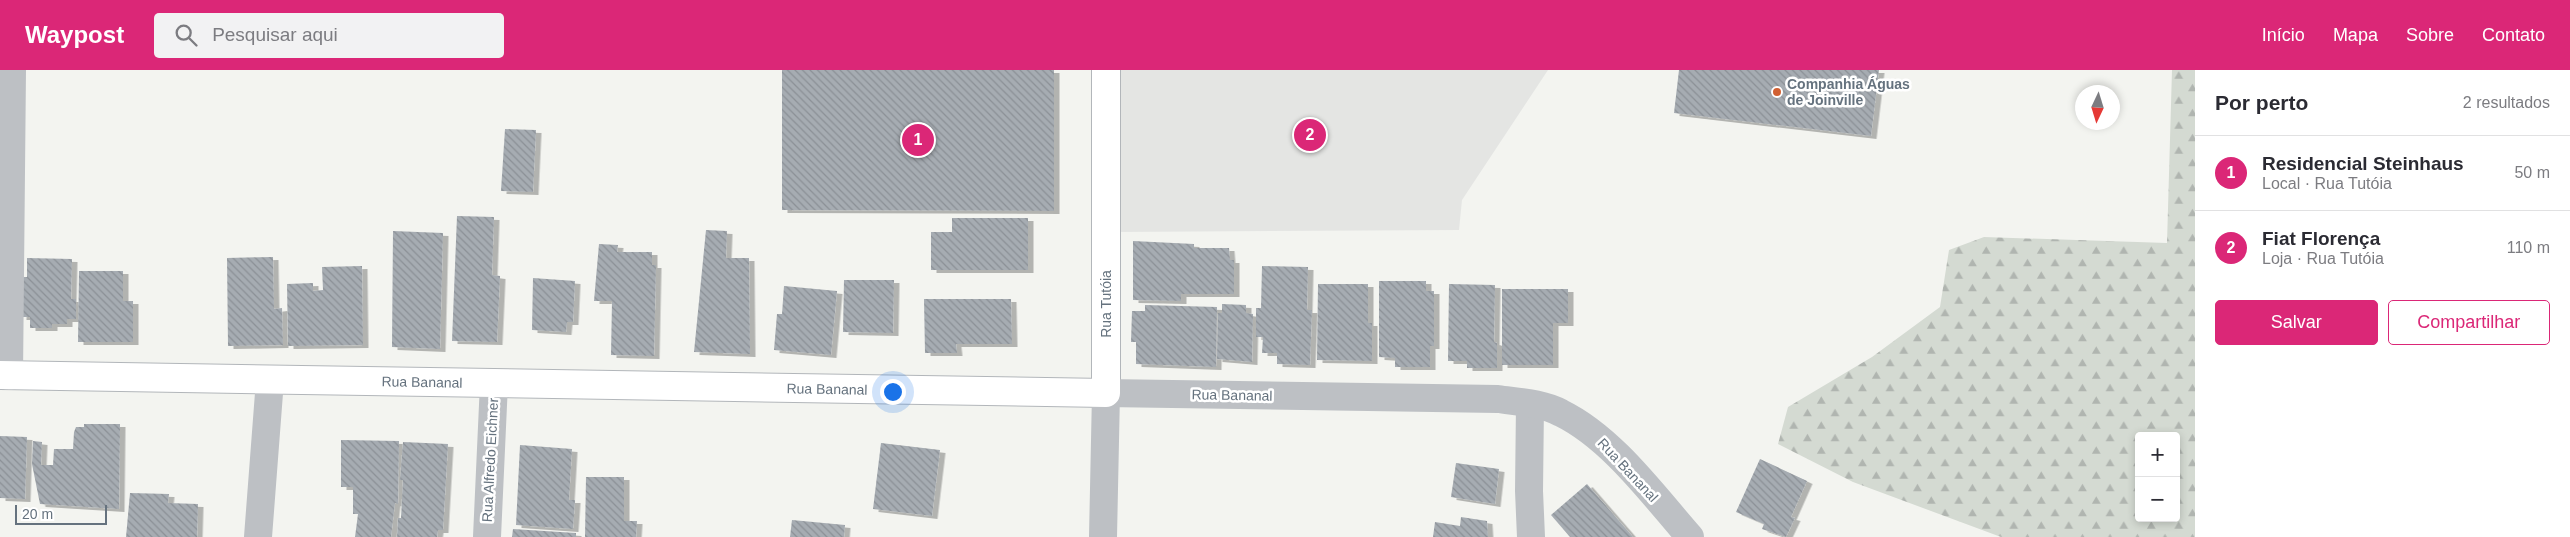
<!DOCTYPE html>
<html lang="pt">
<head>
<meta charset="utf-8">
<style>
  :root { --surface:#fff; --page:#f2f2f3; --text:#2b2b33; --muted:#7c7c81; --line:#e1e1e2; --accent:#db2777 }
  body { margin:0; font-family:Helvetica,sans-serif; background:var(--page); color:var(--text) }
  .controls { position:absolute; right:15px; bottom:15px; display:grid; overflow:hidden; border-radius:5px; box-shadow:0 2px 8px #0003 }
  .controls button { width:45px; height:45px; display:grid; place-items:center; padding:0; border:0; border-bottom:1px solid var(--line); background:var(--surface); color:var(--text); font:25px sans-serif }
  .compass { position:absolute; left:2075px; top:15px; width:45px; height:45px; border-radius:50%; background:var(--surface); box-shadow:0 2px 8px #0003; rotate:184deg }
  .scale { position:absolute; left:15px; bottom:12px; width:92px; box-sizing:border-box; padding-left:5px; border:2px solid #65727e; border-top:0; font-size:14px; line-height:18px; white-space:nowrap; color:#65727e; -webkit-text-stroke:4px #fff; paint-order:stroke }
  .you { position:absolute; left:892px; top:321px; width:18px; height:18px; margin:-12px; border:4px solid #fff; border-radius:50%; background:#1a73e8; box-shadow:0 0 0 8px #1a73e833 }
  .badge { display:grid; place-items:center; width:32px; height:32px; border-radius:50%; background:var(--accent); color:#fff; font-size:16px; font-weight:700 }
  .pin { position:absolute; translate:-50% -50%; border:2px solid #fff; box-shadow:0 1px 5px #0006 }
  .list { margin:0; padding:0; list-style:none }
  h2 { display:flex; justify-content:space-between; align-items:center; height:65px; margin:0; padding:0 20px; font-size:21px }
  h2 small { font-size:16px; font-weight:400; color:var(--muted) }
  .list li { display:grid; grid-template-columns:32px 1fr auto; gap:15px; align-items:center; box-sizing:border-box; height:75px; padding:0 20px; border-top:1px solid var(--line) }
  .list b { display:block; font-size:19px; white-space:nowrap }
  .list p { margin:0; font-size:16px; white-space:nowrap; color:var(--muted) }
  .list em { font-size:16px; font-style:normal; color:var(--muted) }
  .actions { display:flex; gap:10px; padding:15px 20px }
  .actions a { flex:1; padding:11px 0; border:1px solid var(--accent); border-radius:5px; text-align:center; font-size:18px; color:var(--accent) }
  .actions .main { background:var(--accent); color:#fff }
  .icon { flex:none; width:28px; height:28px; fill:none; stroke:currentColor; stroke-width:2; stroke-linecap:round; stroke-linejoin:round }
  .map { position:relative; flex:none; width:2195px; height:467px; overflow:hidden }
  header { display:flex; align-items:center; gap:30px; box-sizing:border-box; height:70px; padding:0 25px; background:var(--accent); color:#fff }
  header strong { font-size:24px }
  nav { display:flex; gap:28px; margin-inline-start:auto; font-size:18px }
  .search { width:350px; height:45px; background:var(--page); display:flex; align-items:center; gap:12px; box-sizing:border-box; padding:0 18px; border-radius:5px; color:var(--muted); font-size:19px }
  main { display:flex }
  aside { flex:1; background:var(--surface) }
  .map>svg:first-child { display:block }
  .built { fill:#e4e5e3 }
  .forest { fill:url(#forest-firs); fill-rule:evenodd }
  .building { fill:url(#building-back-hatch); filter:url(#shadow) }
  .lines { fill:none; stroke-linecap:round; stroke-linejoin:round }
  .secondary-casing { stroke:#b2b6ba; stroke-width:30 }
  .street { stroke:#bdc0c4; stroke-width:28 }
  .secondary { stroke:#fff; stroke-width:28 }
  .poi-dot { fill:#d16032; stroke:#fff; stroke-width:2 }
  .labels { text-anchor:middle; stroke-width:5; stroke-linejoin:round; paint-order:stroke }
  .poi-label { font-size:14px; font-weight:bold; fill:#65727e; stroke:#fff; text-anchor:start }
  .street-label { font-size:14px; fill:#65727e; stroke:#fff }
</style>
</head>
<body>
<header>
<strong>Waypost</strong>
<div class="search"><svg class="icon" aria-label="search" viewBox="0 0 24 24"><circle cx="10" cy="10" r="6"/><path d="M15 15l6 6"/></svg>Pesquisar aqui</div>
<nav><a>Início</a><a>Mapa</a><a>Sobre</a><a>Contato</a></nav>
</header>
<main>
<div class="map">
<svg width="2195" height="467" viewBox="0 0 2195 467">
  <defs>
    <pattern id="forest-firs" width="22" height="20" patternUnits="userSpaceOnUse" patternTransform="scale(1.25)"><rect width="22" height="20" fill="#d4dad2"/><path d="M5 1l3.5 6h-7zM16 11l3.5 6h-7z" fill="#b0b5b0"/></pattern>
    <pattern id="building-back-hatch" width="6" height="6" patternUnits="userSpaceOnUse" patternTransform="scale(1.25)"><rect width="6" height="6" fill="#a6acb2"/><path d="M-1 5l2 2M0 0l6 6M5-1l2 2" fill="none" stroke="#8b9096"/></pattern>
    <filter id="shadow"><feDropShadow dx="5.5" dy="3" stdDeviation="0" flood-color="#0004"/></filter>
  </defs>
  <rect width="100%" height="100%" fill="#f3f4f0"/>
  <!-- built -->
  <polygon class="built" points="1114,0 1548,0 1462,130 1459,160 1115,162"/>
  <!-- forest -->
  <path class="forest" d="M2172,0H2195V467H2001L1853,412L1778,374L1788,337L1872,287L1940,237L1949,180L1984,167L2167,173ZM2139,366H2176V448H2139Z"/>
  <!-- building -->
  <g class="building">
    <polygon points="782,0 1054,0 1054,141 782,140"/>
    <polygon points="1679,0 1879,0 1871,66 1674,43"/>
    <polygon points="505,59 536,60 533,122 501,121"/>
    <polygon points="457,146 494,147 492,205 500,206 497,272 452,271"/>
    <polygon points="952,148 1028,148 1028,200 931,200 931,162 952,162"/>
    <polygon points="706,160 727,161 726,188 749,188 750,284 694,282"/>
    <polygon points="393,161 443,163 440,279 392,277"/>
    <polygon points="1133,171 1194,174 1194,178 1229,178 1230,190 1234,190 1234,224 1181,224 1181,231 1133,230"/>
    <polygon points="599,174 618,175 617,182 652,182 652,195 656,195 654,286 611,285 612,231 594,231"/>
    <polygon points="273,187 274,239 282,238 283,275 228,276 227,188"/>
    <polygon points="27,188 72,189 71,229 76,229 76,249 67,249 67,254 52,254 52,258 30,258 30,247 21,247 23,207 27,207"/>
    <polygon points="362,196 363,275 288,276 287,214 313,213 313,221 323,220 322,197"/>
    <polygon points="1262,196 1308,197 1307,240 1312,240 1310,295 1277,294 1277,283 1262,283 1263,267 1256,267 1256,238 1261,238"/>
    <polygon points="79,201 123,201 123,231 133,231 133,272 78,272"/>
    <polygon points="533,208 575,211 573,252 567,252 566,262 532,260"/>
    <polygon points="844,210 894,210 893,263 843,262"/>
    <polygon points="1379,211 1426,211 1426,221 1434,221 1434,276 1430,276 1430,297 1395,297 1395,288 1379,287"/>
    <polygon points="1318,214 1368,214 1368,253 1372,253 1372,291 1317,290"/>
    <polygon points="1449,214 1495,215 1494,272 1497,273 1497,298 1467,298 1467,291 1448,291"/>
    <polygon points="784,216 837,221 831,285 774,280 777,244 782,244"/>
    <polygon points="1502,219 1568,219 1568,253 1553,253 1553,295 1502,295"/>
    <polygon points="924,229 1011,229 1012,274 956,274 957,283 925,283"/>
    <polygon points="1222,234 1246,235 1246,243 1253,244 1252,292 1217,289 1218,243 1222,243"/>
    <polygon points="1145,235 1217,237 1216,297 1136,294 1136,272 1131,272 1132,241 1145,241"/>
    <polygon points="84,354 120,354 119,439 40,434 32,394 33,371 42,372 41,395 53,395 54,379 73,379 74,362 76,357 84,357"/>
    <polygon points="0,366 27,367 25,429 0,428"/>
    <polygon points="341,370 399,371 398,434 395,433 391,467 355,467 358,444 353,444 353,417 341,417"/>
    <polygon points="403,372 448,374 443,460 438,460 437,467 397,467 398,448 401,448 403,410 400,410"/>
    <polygon points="881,373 940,380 932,446 873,439"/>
    <polygon points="520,375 572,379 569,430 575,430 573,459 516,455"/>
    <polygon points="1760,389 1807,411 1791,447 1795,448 1786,467 1762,459 1764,454 1736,442"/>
    <polygon points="1456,393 1499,399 1495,434 1451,427"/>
    <polygon points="586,407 624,407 624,451 637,451 636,467 585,467"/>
    <polygon points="1587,414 1633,467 1570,467 1551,445"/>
    <polygon points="130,423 169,424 168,433 198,434 197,467 126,467"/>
    <polygon points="1461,447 1487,451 1488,467 1433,467 1435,452 1460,456"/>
    <polygon points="792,450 845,455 844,467 790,467"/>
    <polygon points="513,459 576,463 576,467 512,467"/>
  </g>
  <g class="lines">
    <!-- secondary casing -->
    <g class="secondary-casing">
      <polyline id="secondary" points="0,305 1106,323 1106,0"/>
    </g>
    <!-- street -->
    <g class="street">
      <polyline points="9,306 12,0"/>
      <polyline points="1530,334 1529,421 1531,467"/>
      <polyline points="258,467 270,310"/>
      <polyline points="487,467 494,313"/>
      <path d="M1103,467L1106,323L1498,329C1519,332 1542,333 1561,343C1612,368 1653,425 1690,467"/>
    </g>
    <!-- secondary -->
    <use href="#secondary" class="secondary"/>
  </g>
  <!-- markers -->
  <circle class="poi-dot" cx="1777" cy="22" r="5"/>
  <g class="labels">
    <!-- poi labels -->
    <g class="poi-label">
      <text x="1787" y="19">Companhia Águas<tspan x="1787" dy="16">de Joinville</tspan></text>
    </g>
    <!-- street labels -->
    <g class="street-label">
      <text transform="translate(1106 234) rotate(-90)" y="5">Rua Tutóia</text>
      <text transform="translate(422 312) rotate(1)" y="5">Rua Bananal</text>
      <text transform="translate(827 319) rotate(1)" y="5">Rua Bananal</text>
      <text transform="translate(1232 325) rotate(1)" y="5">Rua Bananal</text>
      <text transform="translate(490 390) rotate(-87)" y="5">Rua Alfredo Eichner</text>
      <text transform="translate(1628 400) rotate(47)" y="5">Rua Bananal</text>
    </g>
  </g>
</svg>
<div class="controls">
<button>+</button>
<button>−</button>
</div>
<svg class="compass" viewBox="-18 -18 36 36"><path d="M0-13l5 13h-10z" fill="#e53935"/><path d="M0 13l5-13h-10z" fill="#7c7c81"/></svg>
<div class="scale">20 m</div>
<div class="you"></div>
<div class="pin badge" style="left:918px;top:70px">1</div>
<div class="pin badge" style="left:1310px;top:65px">2</div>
</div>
<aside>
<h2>Por perto<small>2 resultados</small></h2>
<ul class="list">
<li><span class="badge">1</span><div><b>Residencial Steinhaus</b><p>Local · Rua Tutóia</p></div><em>50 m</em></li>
<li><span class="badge">2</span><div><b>Fiat Florença</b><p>Loja · Rua Tutóia</p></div><em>110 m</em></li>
</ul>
<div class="actions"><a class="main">Salvar</a><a>Compartilhar</a></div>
</aside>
</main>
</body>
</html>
